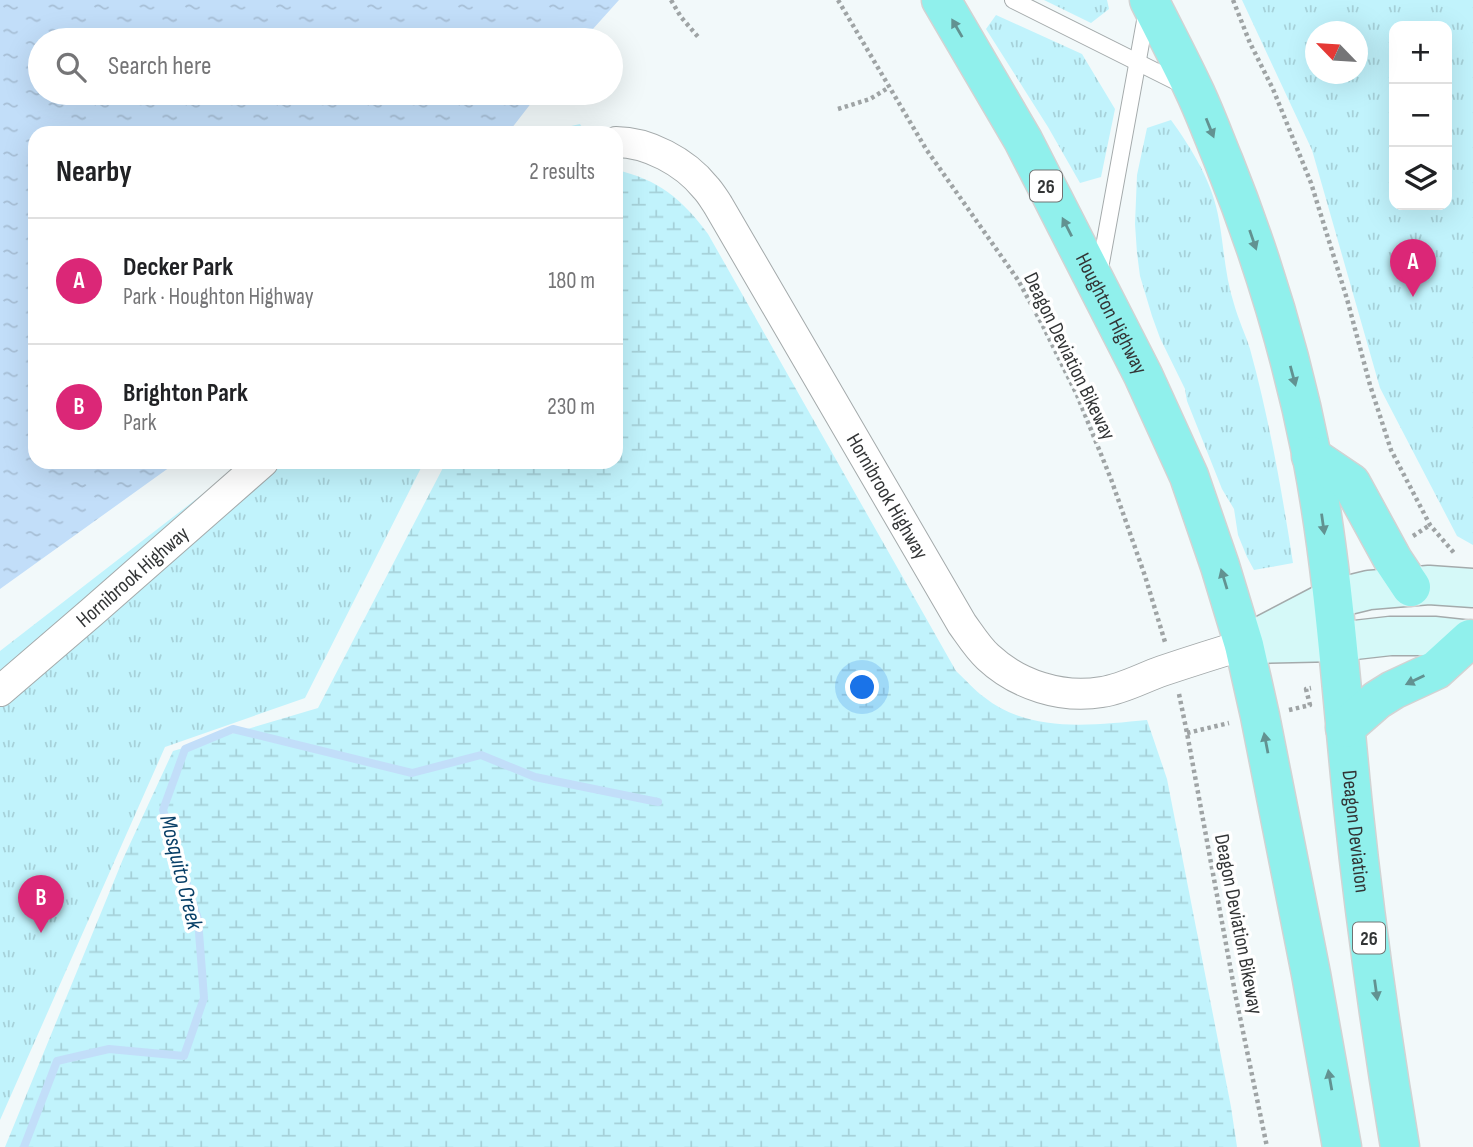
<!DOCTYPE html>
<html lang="en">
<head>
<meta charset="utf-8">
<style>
  :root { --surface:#fff; --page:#f6f6f6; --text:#202124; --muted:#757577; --line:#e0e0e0; --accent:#db2777 }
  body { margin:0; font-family:"Sofia Sans Condensed",sans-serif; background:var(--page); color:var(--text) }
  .controls { position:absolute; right:21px; top:21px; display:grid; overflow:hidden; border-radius:14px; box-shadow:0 7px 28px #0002 }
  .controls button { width:63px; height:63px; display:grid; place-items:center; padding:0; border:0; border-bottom:2px solid var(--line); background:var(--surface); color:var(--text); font:35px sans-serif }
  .compass { position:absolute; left:1305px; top:21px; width:63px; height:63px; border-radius:50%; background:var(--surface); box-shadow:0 7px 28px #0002; rotate:295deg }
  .you { position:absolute; left:863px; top:688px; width:24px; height:24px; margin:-18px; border:5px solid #fff; border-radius:50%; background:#1a73e8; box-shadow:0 0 0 10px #1a73e833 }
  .badge { display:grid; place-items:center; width:46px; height:46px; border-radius:50%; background:var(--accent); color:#fff; font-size:23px; font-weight:700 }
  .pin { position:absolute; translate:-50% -58px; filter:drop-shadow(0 2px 4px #0008) }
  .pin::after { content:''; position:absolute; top:37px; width:24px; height:21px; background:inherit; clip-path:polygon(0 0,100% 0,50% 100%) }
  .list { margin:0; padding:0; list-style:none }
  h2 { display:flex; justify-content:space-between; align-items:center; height:91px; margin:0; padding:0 28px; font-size:30px }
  h2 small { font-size:23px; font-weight:400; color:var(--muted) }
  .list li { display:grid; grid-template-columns:46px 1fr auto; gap:21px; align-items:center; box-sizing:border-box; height:126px; padding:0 28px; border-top:2px solid var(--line) }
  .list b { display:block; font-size:26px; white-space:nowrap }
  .list p { margin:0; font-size:23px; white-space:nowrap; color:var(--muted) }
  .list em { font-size:23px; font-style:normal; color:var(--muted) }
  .icon { flex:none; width:38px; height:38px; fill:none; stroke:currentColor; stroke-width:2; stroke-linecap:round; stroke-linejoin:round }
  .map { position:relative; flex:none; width:1473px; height:1147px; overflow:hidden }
  .search { position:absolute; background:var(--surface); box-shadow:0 7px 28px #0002; left:28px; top:28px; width:595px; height:77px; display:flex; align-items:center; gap:18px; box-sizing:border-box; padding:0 24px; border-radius:38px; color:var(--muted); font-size:26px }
  .panel { position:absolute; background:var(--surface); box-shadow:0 7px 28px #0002; left:28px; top:126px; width:595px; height:343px; border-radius:21px }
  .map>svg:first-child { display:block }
  .grass { fill:url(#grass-tufts); fill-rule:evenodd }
  .wetland { fill:url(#wetland-marsh) }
  .water { fill:url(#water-ripples) }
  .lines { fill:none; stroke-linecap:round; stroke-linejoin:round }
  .stream { stroke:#c2def9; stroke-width:8 }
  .service-casing { stroke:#a4aaab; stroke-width:18 }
  .minor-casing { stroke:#a4aaab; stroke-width:32 }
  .secondary-casing { stroke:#a4aaab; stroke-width:41 }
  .trunk-casing { stroke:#d2d3d3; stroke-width:41 }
  .path { stroke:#9fa4a5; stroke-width:4.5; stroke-dasharray:3.5 3.5; stroke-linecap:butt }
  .service { stroke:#fff; stroke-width:16 }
  .minor { stroke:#fff; stroke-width:30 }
  .secondary { stroke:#d5f9f8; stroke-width:38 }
  .trunk { stroke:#90f0ec; stroke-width:38 }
  .oneway { fill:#629291 }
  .labels { text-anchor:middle; stroke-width:7; stroke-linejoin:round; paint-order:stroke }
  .shield { fill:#fff; stroke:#707272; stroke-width:2 }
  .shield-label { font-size:19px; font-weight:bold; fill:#333536 }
  .street-label { font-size:21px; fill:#333536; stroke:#fff }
  .water-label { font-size:23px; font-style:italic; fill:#083f67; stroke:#fff }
</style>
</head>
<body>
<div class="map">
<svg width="1473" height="1147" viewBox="0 0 1473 1147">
  <defs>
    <pattern id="grass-tufts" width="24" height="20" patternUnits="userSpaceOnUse" patternTransform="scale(1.75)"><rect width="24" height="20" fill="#c1f3fc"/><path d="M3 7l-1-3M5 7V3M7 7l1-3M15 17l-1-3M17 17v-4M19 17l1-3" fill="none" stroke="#a6d1d9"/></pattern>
    <pattern id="wetland-marsh" width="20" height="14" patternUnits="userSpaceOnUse" patternTransform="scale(1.75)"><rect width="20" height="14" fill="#c1f3fc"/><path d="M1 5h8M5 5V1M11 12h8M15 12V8" fill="none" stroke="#a6d1d9"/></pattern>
    <pattern id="water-ripples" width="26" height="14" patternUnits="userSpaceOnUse" patternTransform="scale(1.75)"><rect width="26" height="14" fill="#c2def9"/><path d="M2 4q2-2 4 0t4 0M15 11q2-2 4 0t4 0" fill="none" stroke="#a7bfd6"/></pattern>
  </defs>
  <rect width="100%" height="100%" fill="#f2f9fa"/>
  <!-- grass -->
  <g class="grass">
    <polygon points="1044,0 1107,0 1109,9 1091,23"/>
    <path d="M1242,0H1473V545L1457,536L1380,388L1312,150ZM1394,26H1447V205H1394ZM1316,32H1358V74H1316Z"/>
    <polygon points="996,15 1082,54 1115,109 1101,177 1080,183 1048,127 986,29"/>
    <path d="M1171,120C1192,149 1213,183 1219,220C1224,248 1225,276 1234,304C1238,319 1245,333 1250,349C1269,418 1282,492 1293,563L1254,570L1247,557L1238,535L1234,509L1222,489L1187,401L1185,389L1160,338L1152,316L1140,276L1137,253L1135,224L1137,175L1147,128Z"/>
    <polygon points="580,124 585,133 549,133 558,129"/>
    <polygon points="244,462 424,462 305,698 165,747 0,1120 0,651"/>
  </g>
  <!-- wetland -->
  <path class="wetland" d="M616,170C658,179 682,199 708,234L956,671C966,680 974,690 984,697C1030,734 1093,725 1147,720L1167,779L1231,1107L1237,1147H5L123,859L173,751L318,708L446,462H616Z"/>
  <!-- water -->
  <polygon class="water" points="0,0 619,0 583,40 40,40 40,93 539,93 508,133 35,133 35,462 177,462 0,589"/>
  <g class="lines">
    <!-- stream -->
    <polyline class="stream" points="24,1147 57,1061 109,1049 184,1056 204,998 198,919 163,810 185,749 233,729 412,773 481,755 535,777 658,802"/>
    <!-- service casing -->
    <g class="service-casing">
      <g id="service">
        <polyline points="1013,0 1183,85"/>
        <polyline points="1099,274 1147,10"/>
      </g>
    </g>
    <!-- minor casing -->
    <g class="minor-casing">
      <g id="minor">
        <path id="s1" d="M616,142C648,142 685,162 705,187C710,192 714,199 718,205L962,624C970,635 978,648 988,657C1018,685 1062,699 1102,692C1123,689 1142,678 1162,671C1189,662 1217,653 1244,645"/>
        <path id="s2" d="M0,691L92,612L263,462"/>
      </g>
    </g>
    <!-- secondary casing -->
    <g class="secondary-casing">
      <g id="secondary">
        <polyline points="1253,644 1337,642 1390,636 1434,636 1473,640"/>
        <polyline points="1244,645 1332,599 1369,590 1429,585 1473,588"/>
      </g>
    </g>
    <!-- trunk casing -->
    <g class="trunk-casing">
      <g id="trunk">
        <path id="s3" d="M941,0L1023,140L1143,375L1189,476L1220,566L1244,645L1260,716L1311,974L1342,1147"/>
        <path id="s4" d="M1149,0C1164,30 1180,60 1194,90C1205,113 1214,138 1224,162C1262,257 1292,356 1312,457C1334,572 1341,689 1353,806C1365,920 1381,1034 1400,1147"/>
        <polyline points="1311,456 1351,483 1393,560 1411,587"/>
        <polyline points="1345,728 1377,700 1393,690 1436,670 1470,639"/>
      </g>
    </g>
    <!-- path -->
    <g class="path">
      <polyline points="671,0 681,17 699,38"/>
      <polyline points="838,0 926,149 1018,280 1043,326 1077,395 1111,479 1145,576 1165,642"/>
      <polyline points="1233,0 1250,43 1273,89 1311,183 1347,299 1370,385 1391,450 1430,525 1455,554"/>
      <polyline points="838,109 870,99 888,88"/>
      <polyline points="1413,536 1430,525"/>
      <polyline points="1179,694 1187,733 1236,998 1267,1147"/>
      <polyline points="1289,710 1310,705 1306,689 1311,688"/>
      <polyline points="1187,733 1229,723"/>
    </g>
    <!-- service -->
    <use href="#service" class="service"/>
    <!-- minor -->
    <use href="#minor" class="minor"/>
    <!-- secondary -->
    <use href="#secondary" class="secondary"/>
    <!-- trunk -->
    <use href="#trunk" class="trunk"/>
  </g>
  <!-- one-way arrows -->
  <defs><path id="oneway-solid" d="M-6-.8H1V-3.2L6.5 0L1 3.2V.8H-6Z" transform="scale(1.75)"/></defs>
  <g class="oneway">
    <use href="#oneway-solid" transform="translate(957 28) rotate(-120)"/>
    <use href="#oneway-solid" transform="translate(1210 128) rotate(68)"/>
    <use href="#oneway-solid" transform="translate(1067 227) rotate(-117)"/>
    <use href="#oneway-solid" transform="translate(1253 240) rotate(71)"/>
    <use href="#oneway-solid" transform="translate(1293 376) rotate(75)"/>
    <use href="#oneway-solid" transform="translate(1323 524) rotate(82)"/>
    <use href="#oneway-solid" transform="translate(1224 579) rotate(-107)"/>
    <use href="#oneway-solid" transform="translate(1415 680) rotate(154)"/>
    <use href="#oneway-solid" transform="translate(1266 743) rotate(-101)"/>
    <use href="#oneway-solid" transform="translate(1376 990) rotate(82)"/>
    <use href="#oneway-solid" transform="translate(1330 1080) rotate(-100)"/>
  </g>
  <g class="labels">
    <!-- shield labels -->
    <g class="shield">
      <rect x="1030" y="170.5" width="32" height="31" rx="5"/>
      <rect x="1353" y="922.5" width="32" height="31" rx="5"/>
    </g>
    <g class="shield-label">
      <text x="1046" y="193">26</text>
      <text x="1369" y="945">26</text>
    </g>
    <!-- street labels -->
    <g class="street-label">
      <text dy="7" stroke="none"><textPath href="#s3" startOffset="357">Houghton Highway</textPath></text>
      <text transform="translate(1070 356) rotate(64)" y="7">Deagon Deviation Bikeway</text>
      <text dy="7" stroke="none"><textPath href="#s1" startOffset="462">Hornibrook Highway</textPath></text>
      <text dy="7" stroke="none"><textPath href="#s2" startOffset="175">Hornibrook Highway</textPath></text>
      <text dy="7" stroke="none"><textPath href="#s4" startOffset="864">Deagon Deviation</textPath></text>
      <text transform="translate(1239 924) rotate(79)" y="7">Deagon Deviation Bikeway</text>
    </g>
    <!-- water labels -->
    <g class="water-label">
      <text transform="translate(182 872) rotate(76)" y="8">Mosquito Creek</text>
    </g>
  </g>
</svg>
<div class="controls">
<button>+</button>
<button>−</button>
<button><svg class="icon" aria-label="layers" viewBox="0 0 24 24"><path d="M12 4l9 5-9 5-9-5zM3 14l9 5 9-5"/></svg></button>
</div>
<svg class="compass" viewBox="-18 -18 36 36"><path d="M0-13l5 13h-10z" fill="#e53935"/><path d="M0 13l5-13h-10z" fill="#757577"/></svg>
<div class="you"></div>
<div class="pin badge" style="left:1413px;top:297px">A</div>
<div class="pin badge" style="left:41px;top:933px">B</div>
<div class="search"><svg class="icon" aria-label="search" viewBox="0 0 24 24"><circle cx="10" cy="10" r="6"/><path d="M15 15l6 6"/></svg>Search here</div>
<section class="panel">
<h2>Nearby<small>2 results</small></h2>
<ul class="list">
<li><span class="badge">A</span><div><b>Decker Park</b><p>Park · Houghton Highway</p></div><em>180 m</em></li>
<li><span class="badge">B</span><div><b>Brighton Park</b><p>Park</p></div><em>230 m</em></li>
</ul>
</section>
</div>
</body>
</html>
